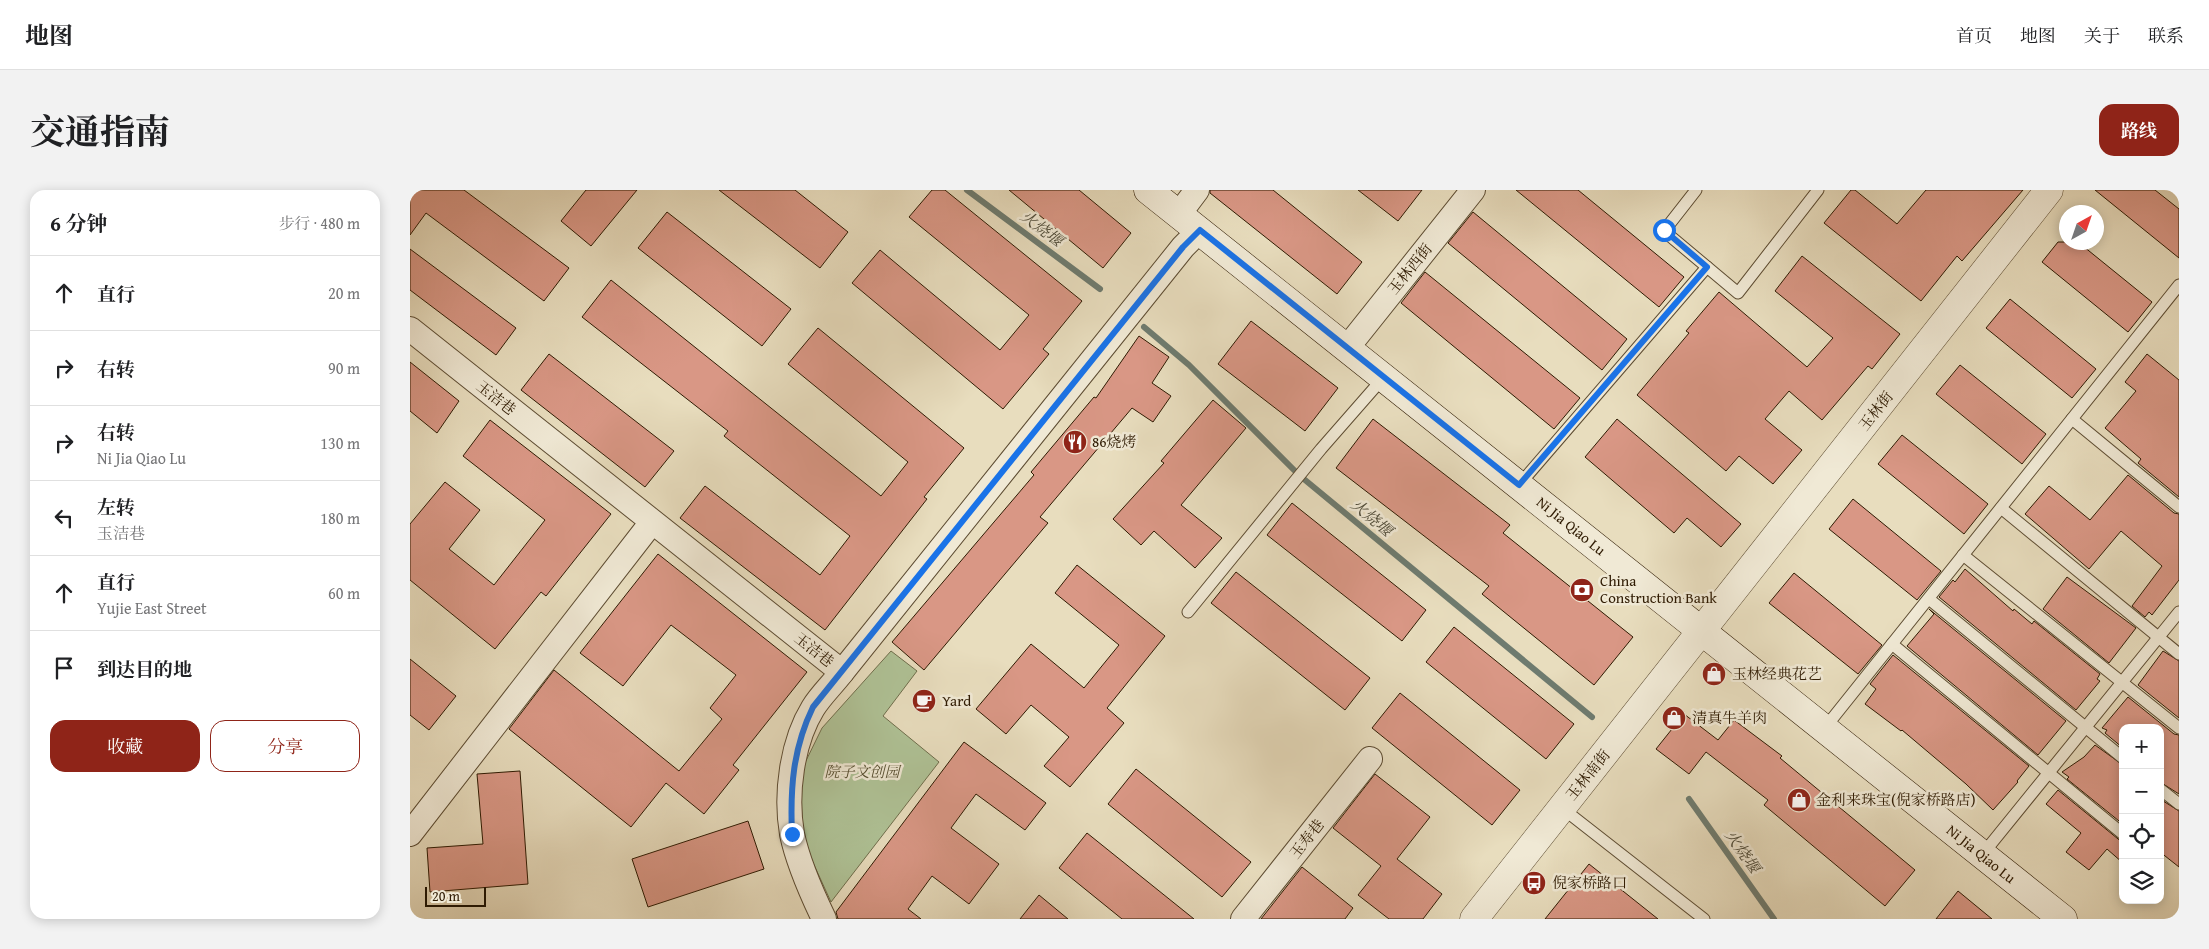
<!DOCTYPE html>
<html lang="zh">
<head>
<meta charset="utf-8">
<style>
  :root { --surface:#fff; --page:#f2f2f2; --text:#202124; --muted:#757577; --line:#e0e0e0; --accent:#8f2418 }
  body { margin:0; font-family:"Gentium Book Plus","Noto Serif SC",serif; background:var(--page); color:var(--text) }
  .controls { position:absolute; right:15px; bottom:15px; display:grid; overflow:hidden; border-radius:10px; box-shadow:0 2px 12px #0003 }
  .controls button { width:45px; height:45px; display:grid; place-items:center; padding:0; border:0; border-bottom:1px solid var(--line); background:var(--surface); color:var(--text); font:25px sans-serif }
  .compass { position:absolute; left:1649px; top:15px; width:45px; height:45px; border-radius:50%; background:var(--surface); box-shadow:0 2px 12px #0003; rotate:40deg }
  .scale { position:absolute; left:15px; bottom:12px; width:61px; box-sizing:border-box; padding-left:5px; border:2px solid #2f1b03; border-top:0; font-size:14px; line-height:18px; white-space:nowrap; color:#2f1b03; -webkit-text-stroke:4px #f0e9d5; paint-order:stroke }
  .stop { position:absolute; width:15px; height:15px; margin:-11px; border:4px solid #1a73e8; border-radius:50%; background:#fff }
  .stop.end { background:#1a73e8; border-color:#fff; box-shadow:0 1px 5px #0008 }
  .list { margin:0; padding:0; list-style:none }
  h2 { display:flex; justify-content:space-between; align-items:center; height:65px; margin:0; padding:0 20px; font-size:21px }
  h2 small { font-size:16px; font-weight:400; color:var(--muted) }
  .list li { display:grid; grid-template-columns:32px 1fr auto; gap:15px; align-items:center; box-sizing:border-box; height:75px; padding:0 20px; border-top:1px solid var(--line) }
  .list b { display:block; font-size:19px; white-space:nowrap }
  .list p { margin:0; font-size:16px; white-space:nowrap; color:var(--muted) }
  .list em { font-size:16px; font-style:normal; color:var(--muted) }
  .actions { display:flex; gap:10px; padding:15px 20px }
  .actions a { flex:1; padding:11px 0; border:1px solid var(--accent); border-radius:15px; text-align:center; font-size:18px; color:var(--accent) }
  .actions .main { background:var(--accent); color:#fff }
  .icon { flex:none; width:28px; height:28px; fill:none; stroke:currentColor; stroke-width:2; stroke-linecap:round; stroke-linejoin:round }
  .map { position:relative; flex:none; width:1769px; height:729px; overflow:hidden; border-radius:15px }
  header { display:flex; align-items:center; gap:30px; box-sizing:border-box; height:70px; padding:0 25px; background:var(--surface); border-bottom:1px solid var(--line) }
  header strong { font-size:24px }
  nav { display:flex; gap:28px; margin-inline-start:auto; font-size:18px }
  .intro { display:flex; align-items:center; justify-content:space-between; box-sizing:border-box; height:120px; padding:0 30px }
  h1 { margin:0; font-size:35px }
  .button { padding:12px 22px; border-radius:15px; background:var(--accent); color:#fff; font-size:18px; font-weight:700 }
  main { display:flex; gap:30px; padding:0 30px }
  aside { flex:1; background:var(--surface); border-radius:15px; box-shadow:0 2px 12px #0003 }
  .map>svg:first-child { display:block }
  .green { fill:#afc296; stroke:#6f6e4c }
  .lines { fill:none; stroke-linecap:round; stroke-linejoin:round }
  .stream { stroke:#6e7b6f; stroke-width:6 }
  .building { fill:#d99785; stroke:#2f1b03 }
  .service-casing { stroke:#5d4c32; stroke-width:13 }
  .minor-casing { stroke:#5d4c32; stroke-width:26 }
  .tertiary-casing { stroke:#5d4c32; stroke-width:29 }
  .secondary-casing { stroke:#2f1b03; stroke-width:29 }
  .service { stroke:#f0e9d5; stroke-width:11 }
  .minor { stroke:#f0e9d5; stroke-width:24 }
  .tertiary { stroke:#f0e9d5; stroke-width:28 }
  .secondary { stroke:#f0e9d5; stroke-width:28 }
  .route { stroke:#1a73e8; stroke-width:6 }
  .labels { text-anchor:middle; stroke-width:5; stroke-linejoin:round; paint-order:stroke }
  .street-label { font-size:15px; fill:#2f1b03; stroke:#f0e9d5 }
  .poi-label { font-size:15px; fill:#2f1b03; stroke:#f0e9d5; text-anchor:start }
  .park-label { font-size:15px; font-style:italic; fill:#554d2f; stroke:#f0e9d5 }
  .water-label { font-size:16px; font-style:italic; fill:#4e4b39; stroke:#f0e9d5 }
</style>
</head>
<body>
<header>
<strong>地图</strong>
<nav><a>首页</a><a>地图</a><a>关于</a><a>联系</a></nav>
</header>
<div class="intro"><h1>交通指南</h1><a class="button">路线</a></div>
<main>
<aside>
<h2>6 分钟<small>步行 · 480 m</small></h2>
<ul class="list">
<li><svg class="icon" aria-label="ahead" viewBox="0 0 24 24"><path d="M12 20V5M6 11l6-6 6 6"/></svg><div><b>直行</b></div><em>20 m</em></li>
<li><svg class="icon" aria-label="right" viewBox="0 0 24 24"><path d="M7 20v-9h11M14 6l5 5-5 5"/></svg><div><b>右转</b></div><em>90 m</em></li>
<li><svg class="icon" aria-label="right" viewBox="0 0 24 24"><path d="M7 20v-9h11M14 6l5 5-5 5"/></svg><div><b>右转</b><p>Ni Jia Qiao Lu</p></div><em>130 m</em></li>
<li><svg class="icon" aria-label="left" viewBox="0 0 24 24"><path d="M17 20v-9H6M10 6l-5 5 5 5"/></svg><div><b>左转</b><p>玉洁巷</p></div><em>180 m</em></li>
<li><svg class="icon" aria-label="ahead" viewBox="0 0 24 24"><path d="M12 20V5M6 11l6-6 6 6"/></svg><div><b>直行</b><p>Yujie East Street</p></div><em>60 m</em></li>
<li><svg class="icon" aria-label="arrive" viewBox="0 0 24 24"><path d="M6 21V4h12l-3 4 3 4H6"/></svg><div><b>到达目的地</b></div></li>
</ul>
<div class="actions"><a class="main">收藏</a><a>分享</a></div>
</aside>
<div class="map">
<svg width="1769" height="729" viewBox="0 0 1769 729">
  <rect width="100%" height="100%" fill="#e8ddbe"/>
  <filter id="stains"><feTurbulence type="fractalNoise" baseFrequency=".004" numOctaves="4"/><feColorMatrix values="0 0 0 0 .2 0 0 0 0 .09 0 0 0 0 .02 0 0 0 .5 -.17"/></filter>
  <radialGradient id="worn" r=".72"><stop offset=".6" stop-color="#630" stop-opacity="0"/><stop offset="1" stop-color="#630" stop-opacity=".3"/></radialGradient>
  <!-- green -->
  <polygon class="green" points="481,461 507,481 473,526 529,572 421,712 394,653 389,585 412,538"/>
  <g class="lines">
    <!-- stream -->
    <g class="stream">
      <polyline points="557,0 690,99"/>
      <polyline points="734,137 779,175 889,285 1182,527"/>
      <polyline points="1279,609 1364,729"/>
    </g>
  </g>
  <!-- building -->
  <g class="building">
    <polygon points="0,0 54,0 159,78 134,111 16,23 0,45"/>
    <polygon points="176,0 227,0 181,56 151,31"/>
    <polygon points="309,0 385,0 438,42 410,78"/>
    <polygon points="522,0 535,0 672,111 633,159 639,164 593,219 442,93 470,60 590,160 619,125 499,27"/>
    <polygon points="599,0 669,0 721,43 693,78"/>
    <polygon points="800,0 863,0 952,72 927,104 800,3"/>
    <polygon points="948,0 1012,0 988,31"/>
    <polygon points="1106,0 1168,0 1274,87 1249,117"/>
    <polygon points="1441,0 1445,0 1487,34 1516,0 1613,0 1552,71 1547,66 1511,111 1414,33"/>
    <polygon points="1685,0 1745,0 1769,19 1769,68"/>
    <polygon points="257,22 381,119 352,156 228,58"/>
    <polygon points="1063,22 1217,149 1192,180 1038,53"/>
    <polygon points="1648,52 1668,52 1742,112 1718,142 1632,72"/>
    <polygon points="0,59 106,138 86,165 0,100"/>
    <polygon points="1392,66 1490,144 1462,179 1458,176 1412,230 1379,201 1355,229 1392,260 1363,294 1329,266 1316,281 1227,205 1279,143 1276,141 1309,102 1397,177 1423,148 1365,101"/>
    <polygon points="1015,82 1170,208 1144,239 991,113"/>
    <polygon points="201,90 471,306 498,272 378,174 408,138 554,258 514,307 517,309 415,440 270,328 295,296 410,385 440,346 314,246 318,241 172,127"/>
    <polygon points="1600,109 1686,179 1662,208 1576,138"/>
    <polygon points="841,131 928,198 895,241 808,174"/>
    <polygon points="729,146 759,167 742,193 761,206 743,232 722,218 630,327 638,333 514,480 482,452 624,285 621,282 684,207 686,208"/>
    <polygon points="139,164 264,261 235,297 111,200"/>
    <polygon points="1737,164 1769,190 1769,307 1728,273 1731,269 1695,238 1726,201 1715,192"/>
    <polygon points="0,172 49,211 27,243 0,221"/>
    <polygon points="1550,175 1636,244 1612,274 1526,204"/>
    <polygon points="803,210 836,238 771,315 812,348 785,378 744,341 731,355 703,329 754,273 751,271"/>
    <polygon points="963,229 1100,335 1093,343 1223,447 1184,495 1072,404 1079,396 926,278"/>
    <polygon points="1207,229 1331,334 1311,357 1277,328 1264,343 1175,267"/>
    <polygon points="80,230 201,324 136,406 131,402 85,459 0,390 0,334 35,292 70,320 39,359 84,395 135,330 53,266"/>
    <polygon points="1492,245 1578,314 1554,344 1468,274"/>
    <polygon points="1718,285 1764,323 1769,324 1769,390 1742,425 1739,422 1735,427 1722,416 1752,376 1711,341 1679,379 1615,324 1639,296 1680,330"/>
    <polygon points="1443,309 1531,381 1507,410 1419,339"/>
    <polygon points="882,313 1016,420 992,451 857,345"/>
    <polygon points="248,364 397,482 323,575 329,580 294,624 256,593 221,637 99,539 144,480 269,581 312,529 300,518 326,485 261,435 213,496 170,463"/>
    <polygon points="667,375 755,446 697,518 714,533 660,597 634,576 659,547 621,515 596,544 566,519 621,454 674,498 709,455 645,403"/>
    <polygon points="1555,379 1603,421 1604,419 1622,434 1624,431 1690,484 1687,489 1690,491 1666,520 1529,407 1543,390 1545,392"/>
    <polygon points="826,382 960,488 935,520 801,413"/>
    <polygon points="1384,383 1472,455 1448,484 1359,413"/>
    <polygon points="1657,387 1726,438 1699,473 1633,419"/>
    <polygon points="1519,419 1656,531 1628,565 1497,456 1524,424"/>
    <polygon points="1044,437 1164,534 1136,569 1016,472"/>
    <polygon points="1753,461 1769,471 1769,528 1728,495"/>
    <polygon points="1483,465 1619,576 1607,591 1608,592 1583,620 1556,594 1492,540 1491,541 1455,514 1466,499 1460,494"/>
    <polygon points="0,469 46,506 19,540 0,525"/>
    <polygon points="990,503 1110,600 1082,635 962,538"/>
    <polygon points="1718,507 1764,544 1769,545 1769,604 1750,592 1750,538 1713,538 1713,558 1695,543 1697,540 1692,538"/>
    <polygon points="1274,524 1308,550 1324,530 1372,566 1370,568 1505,680 1475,716 1354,615 1358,610 1296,562 1279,584 1246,559"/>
    <polygon points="554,552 636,613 615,640 566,604 541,638 589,674 559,714 522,686 498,719 511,729 428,729 426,722"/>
    <polygon points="1685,555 1713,575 1713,626 1709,631 1657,589 1659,587 1652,582 1674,567"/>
    <polygon points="726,579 841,672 812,707 698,614"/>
    <polygon points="110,581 118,694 20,702 17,658 73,654 67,584"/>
    <polygon points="965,584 1020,627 987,669 1032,704 1013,729 979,729 948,705 971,676 923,638"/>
    <polygon points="1648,600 1713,653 1713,673 1697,659 1679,680 1656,662 1671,643 1636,614"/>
    <polygon points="1750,609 1769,621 1769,677 1750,662"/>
    <polygon points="338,631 354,679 238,717 222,669"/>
    <polygon points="677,643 784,729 712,729 649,678"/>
    <polygon points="1179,674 1248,729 1135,729"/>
    <polygon points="892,677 943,718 935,729 851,729"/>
    <polygon points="1548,701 1582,729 1526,729"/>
    <polygon points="629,705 658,729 610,729"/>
  </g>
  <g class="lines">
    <!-- service casing -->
    <g class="service-casing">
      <g id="service">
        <polyline points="1286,0 1254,41 1297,77"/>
        <polyline points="1662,229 1769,317"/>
        <polyline points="1109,295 1297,77 1328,103 1408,0"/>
        <polyline points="1591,318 1769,464"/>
        <polyline points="1553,365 1769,538"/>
        <polyline points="1519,409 1713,568"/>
        <polyline points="778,422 911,259 974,187"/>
        <polyline points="1482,454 1713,644"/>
        <polyline points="1414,539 1769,95"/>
        <polyline points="1750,599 1769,614"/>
        <polyline points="1152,618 1294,729"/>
        <polyline points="1572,665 1769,422"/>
      </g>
    </g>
    <!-- minor casing -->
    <g class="minor-casing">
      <g id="minor">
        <polyline points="769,24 787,0"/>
        <polyline points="0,139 432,482 773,57 790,40"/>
        <polyline points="937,158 1063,0"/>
        <polyline points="0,644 242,332"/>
        <path d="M414,729C401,702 388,673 382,644C375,604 382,552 403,518C411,505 423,494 432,482"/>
        <polyline points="833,729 960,569"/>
      </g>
    </g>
    <!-- tertiary casing -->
    <g class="tertiary-casing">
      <polyline id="tertiary" points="1064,729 1639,0"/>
    </g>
    <!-- secondary casing -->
    <g class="secondary-casing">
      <polyline id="secondary" points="738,0 1653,729"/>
    </g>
    <!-- service -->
    <use href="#service" class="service"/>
    <!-- minor -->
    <use href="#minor" class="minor"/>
    <!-- tertiary -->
    <use href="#tertiary" class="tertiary"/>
    <!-- secondary -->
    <use href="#secondary" class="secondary"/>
  </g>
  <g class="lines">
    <!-- route -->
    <path class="route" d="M382,644C380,598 383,558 403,517L773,57L790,40L1109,295L1297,77L1254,40"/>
  </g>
  <!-- icons -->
  <defs>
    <g id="restaurant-disc" transform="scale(1.25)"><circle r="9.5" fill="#8f2418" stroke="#f0e9d5"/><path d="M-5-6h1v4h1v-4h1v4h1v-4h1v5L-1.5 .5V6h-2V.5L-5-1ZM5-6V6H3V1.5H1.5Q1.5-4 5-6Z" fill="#fff"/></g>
    <g id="bank-disc" transform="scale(1.25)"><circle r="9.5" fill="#8f2418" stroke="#f0e9d5"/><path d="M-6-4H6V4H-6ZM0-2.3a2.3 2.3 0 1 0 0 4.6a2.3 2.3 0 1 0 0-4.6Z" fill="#fff"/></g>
    <g id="shop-disc" transform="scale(1.25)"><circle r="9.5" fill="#8f2418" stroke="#f0e9d5"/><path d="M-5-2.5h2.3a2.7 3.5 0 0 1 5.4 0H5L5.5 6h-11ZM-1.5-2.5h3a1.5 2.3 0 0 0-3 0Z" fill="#fff"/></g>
    <g id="cafe-disc" transform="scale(1.25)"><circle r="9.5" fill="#8f2418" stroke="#f0e9d5"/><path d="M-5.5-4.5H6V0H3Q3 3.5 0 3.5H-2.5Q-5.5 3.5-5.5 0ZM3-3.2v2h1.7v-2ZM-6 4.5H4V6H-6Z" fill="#fff"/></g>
    <g id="bus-disc" transform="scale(1.25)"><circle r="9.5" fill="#8f2418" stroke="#f0e9d5"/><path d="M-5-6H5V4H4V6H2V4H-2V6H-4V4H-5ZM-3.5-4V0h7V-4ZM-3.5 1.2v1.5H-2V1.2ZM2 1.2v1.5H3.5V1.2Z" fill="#fff"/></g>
  </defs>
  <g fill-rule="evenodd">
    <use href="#restaurant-disc" x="665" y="252"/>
    <use href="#bank-disc" x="1172" y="400"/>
    <use href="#shop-disc" x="1304" y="484"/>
    <use href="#cafe-disc" x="514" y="511"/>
    <use href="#shop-disc" x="1264" y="528"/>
    <use href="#shop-disc" x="1389" y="610"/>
    <use href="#bus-disc" x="1124" y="693"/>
  </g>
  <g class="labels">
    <!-- street labels -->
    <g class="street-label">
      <text transform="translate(1000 79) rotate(-51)" y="5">玉林西街</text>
      <text transform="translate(86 208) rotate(38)" y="5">玉洁巷</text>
      <text transform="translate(1466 221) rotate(-52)" y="5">玉林街</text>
      <text transform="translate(1161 336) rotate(39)" y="5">Ni Jia Qiao Lu</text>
      <text transform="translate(404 460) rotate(38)" y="5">玉洁巷</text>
      <text transform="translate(1178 585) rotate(-51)" y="5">玉林南街</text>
      <text transform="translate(897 649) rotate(-52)" y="5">玉寿巷</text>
      <text transform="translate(1571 664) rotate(39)" y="5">Ni Jia Qiao Lu</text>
    </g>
    <!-- poi labels -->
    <g class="poi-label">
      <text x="682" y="257">86烧烤</text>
      <text x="1190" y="396">China<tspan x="1190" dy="17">Construction Bank</tspan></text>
      <text x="1322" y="489">玉林经典花艺</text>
      <text x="532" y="516">Yard</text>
      <text x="1282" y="533">清真牛羊肉</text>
      <text x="1406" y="615">金利来珠宝(倪家桥路店)</text>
      <text x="1142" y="698">倪家桥路口</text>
    </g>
    <!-- park labels -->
    <g class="park-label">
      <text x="452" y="587">院子文创园</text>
    </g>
    <!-- water labels -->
    <g class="water-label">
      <text transform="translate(632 38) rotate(37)" y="6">火烧堰</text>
      <text transform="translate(962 327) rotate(40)" y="6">火烧堰</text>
      <text transform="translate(1333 661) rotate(55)" y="6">火烧堰</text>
    </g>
  </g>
  <rect width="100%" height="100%" filter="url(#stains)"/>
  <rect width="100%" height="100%" fill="url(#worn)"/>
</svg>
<div class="controls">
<button>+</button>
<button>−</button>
<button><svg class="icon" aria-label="locate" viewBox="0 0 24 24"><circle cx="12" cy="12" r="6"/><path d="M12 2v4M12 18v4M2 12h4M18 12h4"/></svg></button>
<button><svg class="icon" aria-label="layers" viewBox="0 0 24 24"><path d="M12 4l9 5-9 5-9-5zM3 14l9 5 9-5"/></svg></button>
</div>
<svg class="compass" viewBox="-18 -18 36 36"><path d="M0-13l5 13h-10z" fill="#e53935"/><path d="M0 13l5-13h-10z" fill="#757577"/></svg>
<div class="scale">20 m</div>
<div class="stop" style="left:1254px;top:40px"></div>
<div class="stop end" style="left:382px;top:644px"></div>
</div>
</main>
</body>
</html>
